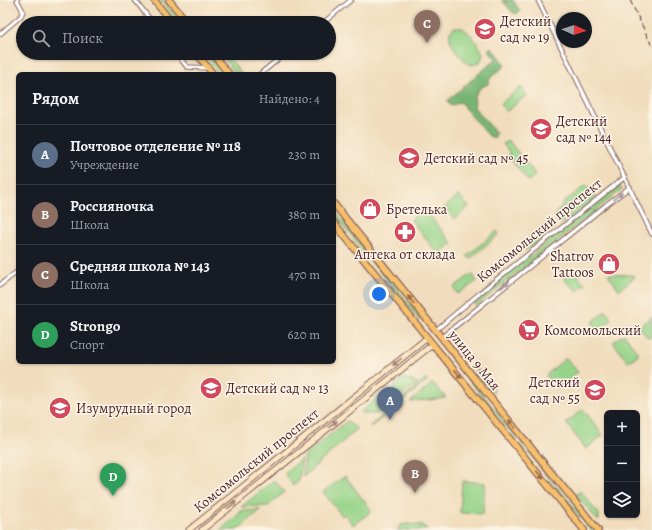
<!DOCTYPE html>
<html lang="ru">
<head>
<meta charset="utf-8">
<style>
  :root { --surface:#171b24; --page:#20242c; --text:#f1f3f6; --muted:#9ea1a6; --line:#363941; --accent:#d93025 }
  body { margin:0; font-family:Alegreya,serif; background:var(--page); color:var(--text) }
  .controls { position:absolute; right:12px; bottom:12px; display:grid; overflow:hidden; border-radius:6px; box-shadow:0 1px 3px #0004 }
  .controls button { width:36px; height:36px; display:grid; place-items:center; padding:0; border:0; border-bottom:1px solid var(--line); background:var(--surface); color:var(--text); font:20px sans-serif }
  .compass { position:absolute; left:556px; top:12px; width:36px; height:36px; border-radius:50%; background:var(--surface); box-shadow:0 1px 3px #0004; rotate:93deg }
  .you { position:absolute; left:379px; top:294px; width:14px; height:14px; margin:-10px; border:3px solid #fff; border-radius:50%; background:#1a73e8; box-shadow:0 0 0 6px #1a73e833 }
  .badge { display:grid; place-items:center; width:26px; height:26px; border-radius:50%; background:var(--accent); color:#fff; font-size:13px; font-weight:700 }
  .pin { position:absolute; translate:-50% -33px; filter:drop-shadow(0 1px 2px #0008) }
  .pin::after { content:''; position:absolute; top:21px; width:14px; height:12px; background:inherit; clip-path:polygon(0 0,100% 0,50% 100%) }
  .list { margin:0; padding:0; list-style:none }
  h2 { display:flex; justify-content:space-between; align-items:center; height:52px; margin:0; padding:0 16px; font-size:17px }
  h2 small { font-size:13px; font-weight:400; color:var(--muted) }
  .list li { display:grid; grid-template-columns:26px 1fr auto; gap:12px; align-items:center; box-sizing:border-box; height:60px; padding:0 16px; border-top:1px solid var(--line) }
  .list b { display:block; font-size:15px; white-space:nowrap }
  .list p { margin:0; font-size:13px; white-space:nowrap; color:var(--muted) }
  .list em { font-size:13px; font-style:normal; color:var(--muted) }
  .icon { flex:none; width:22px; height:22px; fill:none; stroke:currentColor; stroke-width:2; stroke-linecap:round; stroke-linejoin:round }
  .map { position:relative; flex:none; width:652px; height:530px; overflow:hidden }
  .search { position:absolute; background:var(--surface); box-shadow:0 1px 3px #0004; left:16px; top:16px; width:320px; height:44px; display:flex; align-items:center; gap:10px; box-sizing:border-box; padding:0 14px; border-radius:22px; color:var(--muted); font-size:15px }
  .panel { position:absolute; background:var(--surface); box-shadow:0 1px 3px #0004; left:16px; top:72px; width:320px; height:292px; border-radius:6px }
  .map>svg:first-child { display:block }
  .green { fill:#96d388; stroke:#70795a }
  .forest { fill:#78b574; stroke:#616a50 }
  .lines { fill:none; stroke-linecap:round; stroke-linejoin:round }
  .minor-casing { stroke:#84625e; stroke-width:5.5 }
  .secondary-casing { stroke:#84625e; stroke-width:7 }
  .primary-casing { stroke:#84625e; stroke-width:8 }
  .minor { stroke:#fff; stroke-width:3.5 }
  .secondary { stroke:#fce6c4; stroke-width:5 }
  .primary { stroke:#f7c06c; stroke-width:5.5 }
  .rail { stroke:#4a1f2b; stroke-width:1; stroke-dasharray:6 3; stroke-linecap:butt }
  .oneway { fill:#ae9aa0 }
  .oneway2 { fill:#986748 }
  .oneway3 { fill:#a38278 }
  .labels { text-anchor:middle; stroke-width:3; stroke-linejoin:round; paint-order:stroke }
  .poi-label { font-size:14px; fill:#4a1f2b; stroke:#fcf5e5; text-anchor:start }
  .street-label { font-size:14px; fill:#4a1f2b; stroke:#fcf5e5 }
</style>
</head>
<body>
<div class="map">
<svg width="652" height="530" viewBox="0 0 652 530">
  <rect width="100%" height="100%" fill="#fcf5e5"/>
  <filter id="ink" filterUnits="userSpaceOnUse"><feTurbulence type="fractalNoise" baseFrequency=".025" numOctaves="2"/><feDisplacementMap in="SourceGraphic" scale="8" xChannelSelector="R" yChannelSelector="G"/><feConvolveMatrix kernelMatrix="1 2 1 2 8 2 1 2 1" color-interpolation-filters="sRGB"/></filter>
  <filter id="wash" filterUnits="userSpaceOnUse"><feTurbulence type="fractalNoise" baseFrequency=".012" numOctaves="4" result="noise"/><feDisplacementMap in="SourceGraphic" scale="16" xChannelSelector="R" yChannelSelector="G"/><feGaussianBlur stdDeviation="0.9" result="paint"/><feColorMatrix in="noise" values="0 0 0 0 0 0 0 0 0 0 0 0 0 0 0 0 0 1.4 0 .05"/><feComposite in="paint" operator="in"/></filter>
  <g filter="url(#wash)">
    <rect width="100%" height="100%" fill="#f1ddbd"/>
    <!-- green -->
    <g class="green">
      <polygon points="160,0 164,0 182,23 178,23"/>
      <path d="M455,27C458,27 459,27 462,28C468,30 483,49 483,55L480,62L473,65L469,64C460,57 440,36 455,27Z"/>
      <polygon points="202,53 206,53 223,74 218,74"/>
      <polygon points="219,53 225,53 242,74 236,74"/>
      <polygon points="521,87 527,95 506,112 500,104"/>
      <polygon points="508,140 536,175 528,181 510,158 509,152 503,144"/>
      <polygon points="586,185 596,197 561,225 554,217 564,202"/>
      <polygon points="619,185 622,189 476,306 474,304 485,292"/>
      <polygon points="459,195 469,207 454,219 444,208"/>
      <polygon points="424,209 452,243 438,254 411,220"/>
      <polygon points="334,210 421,318 421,319 419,320 334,215"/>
      <polygon points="549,221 555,228 526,251 521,244"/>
      <polygon points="497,231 499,234 470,259 467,256"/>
      <polygon points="573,269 585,284 578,291 563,279"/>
      <polygon points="472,274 477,281 458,294 454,289 454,287"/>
      <polygon points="608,274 632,275 635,277 619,290"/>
      <polygon points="606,311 612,320 598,330 592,322"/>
      <polygon points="652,317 652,336 648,338 639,327"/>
      <polygon points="624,334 639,354 628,362 613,342"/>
      <polygon points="447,351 519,439 517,440 446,352"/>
      <polygon points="566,358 578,372 558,389 546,375"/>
      <polygon points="478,369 494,389 494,392 491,391 477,374 476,371"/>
      <polygon points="403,378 418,383 391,403 395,384"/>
      <polygon points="426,379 427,381 371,427 370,426"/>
      <polygon points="433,383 446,398 410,402"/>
      <polygon points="390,387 388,404 376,414 363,414 361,412"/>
      <polygon points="583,409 603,435 586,449 566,423"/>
      <polygon points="347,421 357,429 303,477 305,455"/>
      <polygon points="521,442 593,530 590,530 520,443"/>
      <polygon points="302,459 299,481 293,486 285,473"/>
      <polygon points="345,476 372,511 353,525 345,514 342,516 323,492"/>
      <polygon points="274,480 284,492 268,506 241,507"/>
      <polygon points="462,481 485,483 483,514 460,513"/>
      <polygon points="579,492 581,492 599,514 599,520 597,520 577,496 577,493"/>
      <polygon points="261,510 237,530 220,530 239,514 240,511"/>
      <polygon points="406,524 423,525 427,530 397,530 401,525"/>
    </g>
    <!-- forest -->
    <g class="forest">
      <polygon points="502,0 513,0 520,11 517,14 512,12"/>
      <polygon points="490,48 493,48 504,63 504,67 491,77 488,84 480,88 474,97 475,101 474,107 496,133 495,137 493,138 489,136 467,111 462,103 459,102 451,106 448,103 448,100 496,59 489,50"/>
    </g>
  </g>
  <g filter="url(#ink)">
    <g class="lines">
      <!-- minor casing -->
      <g class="minor-casing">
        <g id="minor">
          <polyline points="135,0 153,23"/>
          <polyline points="538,0 652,234"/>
          <polyline points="323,23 351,0"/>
          <polyline points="0,34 21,16 23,11 17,0"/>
          <polyline points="176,53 187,67 208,68"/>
          <polyline points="260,74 286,53"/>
          <polyline points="0,285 18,271"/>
          <polyline points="436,330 487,287 625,177"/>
          <polyline points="442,337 606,205 630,187"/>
        </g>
      </g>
      <!-- secondary casing -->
      <g class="secondary-casing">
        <g id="secondary">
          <polyline points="189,530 427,338"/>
          <polyline points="202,530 433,344"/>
        </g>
      </g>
      <!-- primary casing -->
      <g class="primary-casing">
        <g id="primary">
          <polyline points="154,0 172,23"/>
          <polyline points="169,0 188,23"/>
          <polyline points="196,53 213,74"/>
          <polyline points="212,53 229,74"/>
          <polyline points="334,204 467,369 598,530"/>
          <polyline points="334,223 584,530"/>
        </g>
      </g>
      <!-- minor -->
      <use href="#minor" class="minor"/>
      <!-- secondary -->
      <use href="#secondary" class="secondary"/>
      <!-- primary -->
      <use href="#primary" class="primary"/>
      <!-- rail -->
      <polyline class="rail" points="630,0 652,46"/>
    </g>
    <!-- one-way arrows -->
    <defs><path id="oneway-solid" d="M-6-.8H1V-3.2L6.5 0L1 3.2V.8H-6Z"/></defs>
    <g class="oneway">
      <use href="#oneway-solid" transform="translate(618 196) rotate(-37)"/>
      <use href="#oneway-solid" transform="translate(505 285) rotate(-39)"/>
    </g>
    <g class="oneway2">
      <use href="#oneway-solid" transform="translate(411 300) rotate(-128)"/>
      <use href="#oneway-solid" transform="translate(458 374) rotate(51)"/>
      <use href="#oneway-solid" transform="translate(512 424) rotate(-129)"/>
      <use href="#oneway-solid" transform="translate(540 475) rotate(50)"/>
    </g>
    <g class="oneway3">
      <use href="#oneway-solid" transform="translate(397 362) rotate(141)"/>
      <use href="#oneway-solid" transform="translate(333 424) rotate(-39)"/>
      <use href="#oneway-solid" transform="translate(232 505) rotate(-39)"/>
    </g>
  </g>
  <!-- icons -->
  <defs>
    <g id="school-disc" transform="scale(1.15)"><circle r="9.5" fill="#d1495b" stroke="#fcf5e5"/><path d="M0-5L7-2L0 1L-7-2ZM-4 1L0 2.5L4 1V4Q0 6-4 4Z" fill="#fff"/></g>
    <g id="shop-disc" transform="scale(1.15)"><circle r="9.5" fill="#d1495b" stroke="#fcf5e5"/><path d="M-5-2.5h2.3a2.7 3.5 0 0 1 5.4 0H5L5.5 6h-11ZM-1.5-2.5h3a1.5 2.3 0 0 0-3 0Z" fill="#fff"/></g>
    <g id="pharmacy-disc" transform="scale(1.15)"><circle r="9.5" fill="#d1495b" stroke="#fcf5e5"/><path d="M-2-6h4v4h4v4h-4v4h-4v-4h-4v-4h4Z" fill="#fff"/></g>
    <g id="supermarket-disc" transform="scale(1.15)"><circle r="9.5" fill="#d1495b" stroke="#fcf5e5"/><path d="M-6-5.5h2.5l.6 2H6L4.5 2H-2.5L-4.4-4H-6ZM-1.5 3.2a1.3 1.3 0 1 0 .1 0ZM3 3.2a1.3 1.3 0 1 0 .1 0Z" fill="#fff"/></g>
  </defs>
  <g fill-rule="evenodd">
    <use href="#school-disc" x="485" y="29"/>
    <use href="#school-disc" x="541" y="129"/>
    <use href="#school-disc" x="409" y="158"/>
    <use href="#shop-disc" x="370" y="209"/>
    <use href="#pharmacy-disc" x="405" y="232"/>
    <use href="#shop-disc" x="609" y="264"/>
    <use href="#supermarket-disc" x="529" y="330"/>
    <use href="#school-disc" x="211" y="388"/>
    <use href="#school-disc" x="595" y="390"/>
    <use href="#school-disc" x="60" y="408"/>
  </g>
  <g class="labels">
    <!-- poi labels -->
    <g class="poi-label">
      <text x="500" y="26">Детский<tspan x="500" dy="16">сад № 19</tspan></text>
      <text x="556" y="126">Детский<tspan x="556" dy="16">сад № 144</tspan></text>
      <text x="424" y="163">Детский сад № 45</text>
      <text x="386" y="214">Бретелька</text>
      <text x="405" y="259" text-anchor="middle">Аптека от склада</text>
      <text x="594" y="261" text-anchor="end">Shatrov<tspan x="594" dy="16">Tattoos</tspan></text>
      <text x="544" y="335">Комсомольский</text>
      <text x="580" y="387" text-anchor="end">Детский<tspan x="580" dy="16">сад № 55</tspan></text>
      <text x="226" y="393">Детский сад № 13</text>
      <text x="76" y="413">Изумрудный город</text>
    </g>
    <!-- street labels -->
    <g class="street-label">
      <text transform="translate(539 230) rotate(-39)" y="5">Комсомольский проспект</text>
      <text transform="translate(475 360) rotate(51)" y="5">улица 9 Мая</text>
      <text transform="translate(256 460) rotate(-39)" y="5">Комсомольский проспект</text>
    </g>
  </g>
</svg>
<div class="controls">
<button>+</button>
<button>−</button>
<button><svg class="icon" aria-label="layers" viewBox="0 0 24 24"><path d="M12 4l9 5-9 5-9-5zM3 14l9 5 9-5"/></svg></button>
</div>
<svg class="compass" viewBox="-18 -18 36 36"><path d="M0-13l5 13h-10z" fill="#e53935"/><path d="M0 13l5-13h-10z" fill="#9ea1a6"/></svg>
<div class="you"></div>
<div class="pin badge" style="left:390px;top:420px;background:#5c6f8a">A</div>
<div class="pin badge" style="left:415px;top:493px;background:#8d6e63">B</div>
<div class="pin badge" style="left:427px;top:43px;background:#8d6e63">C</div>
<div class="pin badge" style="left:113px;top:496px;background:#2e9e5b">D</div>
<div class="search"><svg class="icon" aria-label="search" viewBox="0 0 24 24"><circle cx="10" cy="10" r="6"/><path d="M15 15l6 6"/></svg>Поиск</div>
<section class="panel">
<h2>Рядом<small>Найдено: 4</small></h2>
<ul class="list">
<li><span class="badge" style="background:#5c6f8a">A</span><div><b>Почтовое отделение № 118</b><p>Учреждение</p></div><em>230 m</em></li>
<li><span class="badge" style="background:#8d6e63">B</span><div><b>Россияночка</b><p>Школа</p></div><em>380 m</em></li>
<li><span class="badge" style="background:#8d6e63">C</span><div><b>Средняя школа № 143</b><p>Школа</p></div><em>470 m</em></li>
<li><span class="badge" style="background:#2e9e5b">D</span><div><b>Strongo</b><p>Спорт</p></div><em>620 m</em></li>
</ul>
</section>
</div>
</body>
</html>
